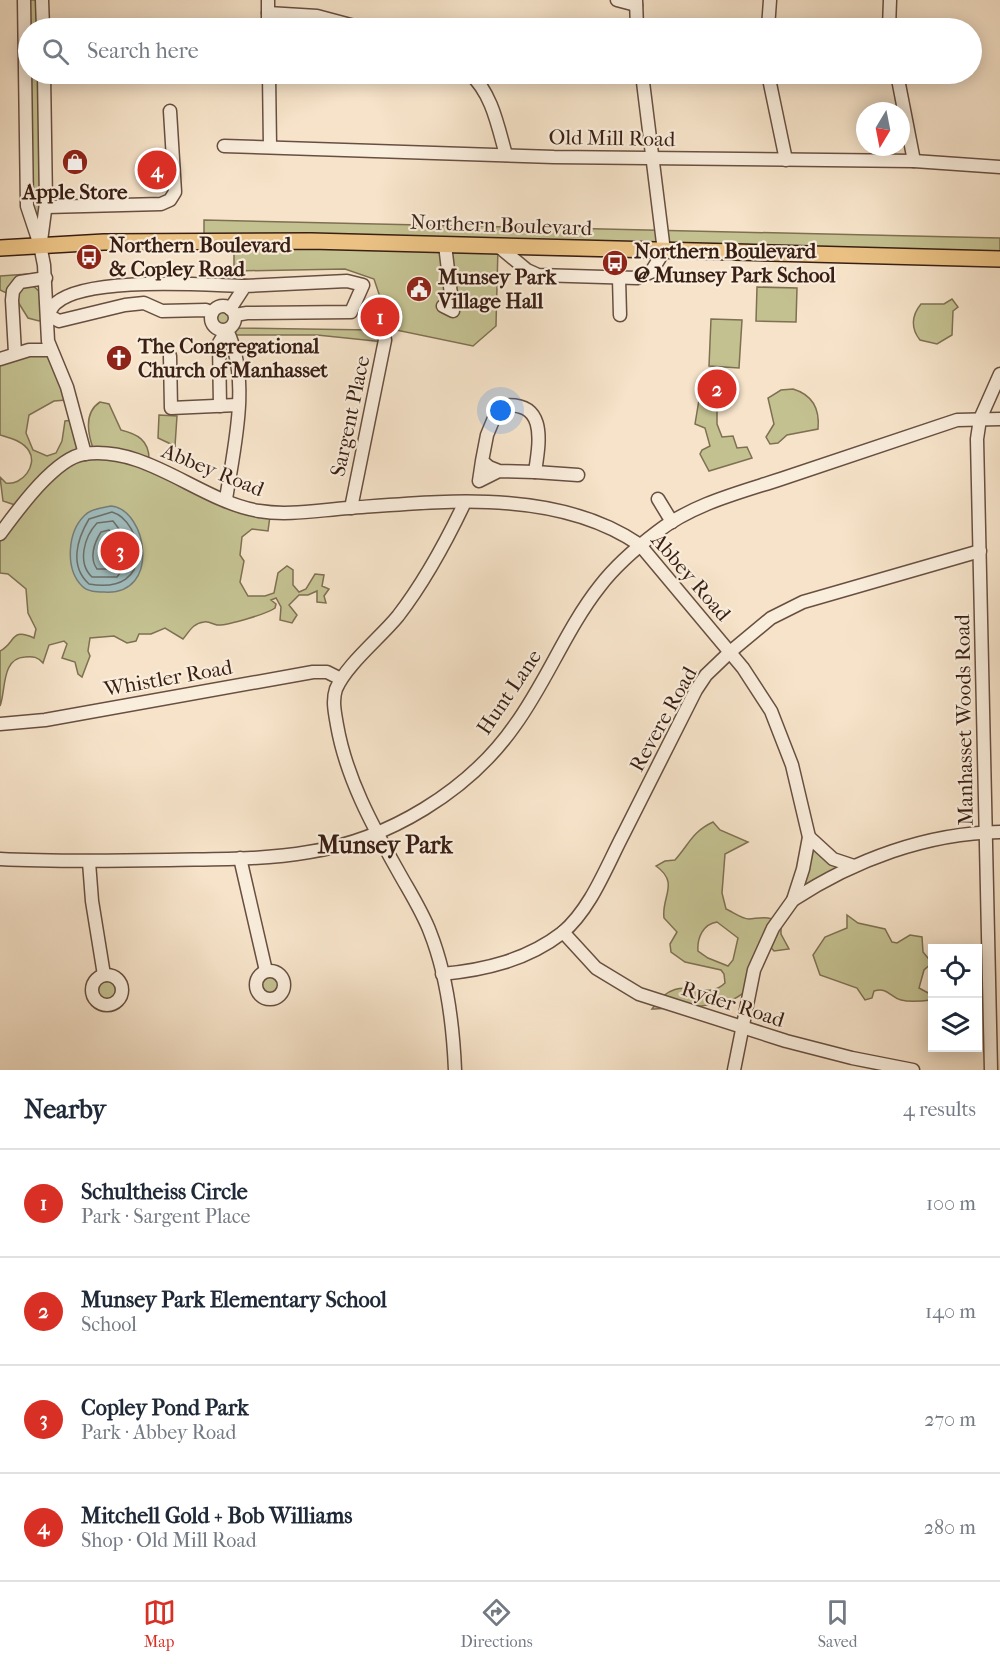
<!DOCTYPE html>
<html lang="en">
<head>
<meta charset="utf-8">
<style>
  :root { --surface:#fff; --page:#f6f6f7; --text:#1f2937; --muted:#747a83; --line:#e0e1e3; --accent:#d93025 }
  body { margin:0; font-family:"IM FELL French Canon",serif; background:var(--page); color:var(--text) }
  .controls { position:absolute; right:18px; bottom:18px; display:grid; overflow:hidden; border-radius:0px; box-shadow:0 3px 15px #0003 }
  .controls button { width:54px; height:54px; display:grid; place-items:center; padding:0; border:0; border-bottom:2px solid var(--line); background:var(--surface); color:var(--text); font:30px sans-serif }
  .compass { position:absolute; left:856px; top:102px; width:54px; height:54px; border-radius:50%; background:var(--surface); box-shadow:0 3px 15px #0003; rotate:190deg }
  .you { position:absolute; left:501px; top:411px; width:21px; height:21px; margin:-15px; border:4px solid #fff; border-radius:50%; background:#1a73e8; box-shadow:0 0 0 9px #1a73e833 }
  .badge { display:grid; place-items:center; width:39px; height:39px; border-radius:50%; background:var(--accent); color:#fff; font-size:20px; font-weight:700 }
  .pin { position:absolute; translate:-50% -50%; border:3px solid #fff; box-shadow:0 2px 6px #0006 }
  .list { margin:0; padding:0; list-style:none }
  h2 { display:flex; justify-content:space-between; align-items:center; height:78px; margin:0; padding:0 24px; font-size:26px }
  h2 small { font-size:20px; font-weight:400; color:var(--muted) }
  .list li { display:grid; grid-template-columns:39px 1fr auto; gap:18px; align-items:center; box-sizing:border-box; height:108px; padding:0 24px; border-top:2px solid var(--line) }
  .list b { display:block; font-size:22px; white-space:nowrap }
  .list p { margin:0; font-size:20px; white-space:nowrap; color:var(--muted) }
  .list em { font-size:20px; font-style:normal; color:var(--muted) }
  .icon { flex:none; width:33px; height:33px; fill:none; stroke:currentColor; stroke-width:2; stroke-linecap:round; stroke-linejoin:round }
  .map { position:relative; flex:none; width:1000px; height:1070px; overflow:hidden }
  .search { position:absolute; background:var(--surface); box-shadow:0 3px 15px #0003; left:18px; right:18px; top:18px; height:66px; display:flex; align-items:center; gap:15px; box-sizing:border-box; padding:0 21px; border-radius:33px; color:var(--muted); font-size:22px }
  .sheet { height:510px; background:var(--surface) }
  nav { display:flex; justify-content:space-around; align-items:center; box-sizing:border-box; height:84px; border-top:2px solid var(--line); background:var(--surface); font-size:16px; color:var(--muted) }
  nav a { display:grid; justify-items:center; gap:3px }
  nav .on { color:var(--accent) }
  .map>svg:first-child { display:block }
  .green { fill:#c4c191; stroke:#7e7052; stroke-width:1.5; fill-rule:evenodd }
  .water { fill:#9fbdbe; stroke:#767d7a; stroke-width:1.5 }
  .lines { fill:none; stroke-linecap:round; stroke-linejoin:round }
  .shore { stroke:#6c6e69; stroke-width:1.5 }
  .minor-casing { stroke:#684f41; stroke-width:15 }
  .major-casing { stroke:#391e14; stroke-width:18 }
  .minor { stroke:#f9eddc; stroke-width:12 }
  .major { stroke:#ebc284; stroke-width:15 }
  .labels { text-anchor:middle; stroke-width:4.5; stroke-linejoin:round; paint-order:stroke }
  .street-label { font-size:21px; fill:#391e14; stroke:#f9eddc }
  .poi-label { font-size:21px; font-weight:bold; fill:#391e14; stroke:#f9eddc; text-anchor:start }
  .quarter-label { font-size:24px; font-weight:bold; fill:#391e14; stroke:#f9eddc }
</style>
</head>
<body>
<div class="map">
<svg width="1000" height="1070" viewBox="0 0 1000 1070">
  <rect width="100%" height="100%" fill="#f6e3c9"/>
  <filter id="stains"><feTurbulence type="fractalNoise" baseFrequency=".00333" numOctaves="4"/><feColorMatrix values="0 0 0 0 .2 0 0 0 0 .09 0 0 0 0 .02 0 0 0 .5 -.17"/></filter>
  <radialGradient id="worn" r=".72"><stop offset=".6" stop-color="#630" stop-opacity="0"/><stop offset="1" stop-color="#630" stop-opacity=".3"/></radialGradient>
  <!-- green -->
  <g class="green">
    <polygon points="24,0 42,0 43,28 28,28 28,74 44,74 40,245 27,206"/>
    <polygon points="204,220 1000,238 1000,259 498,247 496,326 473,346 396,330 401,318 392,303 379,294 374,279 345,269 234,271 234,241 204,240"/>
    <polygon points="28,274 37,276 30,283 41,293 44,318 39,321 28,318 15,297 0,290 0,276"/>
    <polygon points="757,287 797,288 796,322 756,321"/>
    <path d="M952,299L958,307L953,311L952,335L937,344L920,340C911,329 911,316 921,304H944Z"/>
    <path d="M379,305C403,308 387,328 384,342L317,335H229L215,328L211,321L214,310L223,306L235,319L231,328L372,330C365,321 365,309 379,305Z"/>
    <polygon points="711,319 742,320 739,368 709,366"/>
    <path d="M49,351L66,400L54,401L29,415L26,433L33,450L47,456L56,453L62,441L65,421L73,420L80,445L94,451C88,435 83,413 100,402L109,404L121,430C137,434 149,440 149,459L270,516L268,531L252,529L242,537L240,555L244,561L240,582L248,596H265L274,593L278,573L287,566L293,570V585L299,592L306,589L315,574L324,575L322,586L329,589L324,596L326,603L317,602V591L308,595H299L289,605L297,615L292,623L280,620L281,607L276,598L271,600L276,604L275,608C269,613 227,626 217,625C213,624 208,621 204,622C193,623 189,632 183,639L165,628L151,634H139L136,641L127,643L114,636L90,638L88,651L90,656L82,677L78,674L75,662L62,658L67,644L64,641L49,645L43,663C38,657 33,656 25,657C1,658 6,691 0,706V651C16,643 10,627 34,638L36,629L28,613L26,589L8,574L0,573V534L15,505L3,501L0,477L6,483C22,486 38,465 29,451C23,441 10,438 0,435V360Z"/>
    <path d="M704,383H727L735,391C726,399 703,399 696,388Z"/>
    <path d="M793,389C813,395 820,409 818,429L787,435L778,443L770,444L766,437L774,424L768,398L781,390Z"/>
    <polygon points="699,400 717,400 717,424 722,437 733,436 737,448 747,447 752,458 709,471 700,454 702,450 710,446 705,428 695,424"/>
    <polygon points="159,415 177,416 175,446 158,438"/>
    <path d="M713,822L720,830L748,842L725,854L722,893L726,909C733,912 742,919 749,919C762,918 769,915 781,924V934L789,949L774,951L763,939C752,953 752,970 747,987C740,1009 674,1007 652,1009C679,968 704,1004 725,983L724,974L721,970L685,962L671,952L670,944L677,932L664,918C661,897 680,883 656,866L665,861L675,860C690,843 692,832 713,822ZM717,922L738,938L733,960L728,966L708,958L698,951C697,938 703,924 717,922Z"/>
    <polygon points="809,837 854,866 793,900"/>
    <path d="M847,915L858,923L885,929L892,942L897,943L910,935L922,937L923,952L932,963L924,970L919,988L932,995L931,1000C923,1001 909,1002 901,1000C890,997 888,987 874,991L872,998L865,1000L857,988L820,975L813,955L825,937L847,928Z"/>
    <circle cx="270" cy="985" r="14"/>
    <circle cx="107" cy="990" r="15"/>
  </g>
  <!-- water -->
  <path class="water" d="M111,506C147,509 162,596 104,592C97,592 88,592 82,586C65,569 67,532 85,515C92,508 103,508 111,506Z"/>
  <g class="lines">
    <!-- shore -->
    <g class="shore">
      <path d="M112,512C143,521 157,596 89,584C69,566 77,539 89,519Z"/>
      <path d="M113,521L128,541L130,559L117,577H92C77,563 84,537 97,523Z"/>
      <path d="M109,530L120,544L121,557L113,569H97C89,558 94,543 101,532Z"/>
    </g>
    <!-- minor casing -->
    <g class="minor-casing">
      <g id="minor">
        <polyline points="24,0 27,206 40,245 44,265 48,341 67,387 85,454"/>
        <polyline points="42,0 43,28"/>
        <polyline points="268,0 268,28"/>
        <polyline points="617,0 636,5"/>
        <polyline points="636,0 637,28"/>
        <polyline points="268,13 317,16 362,28"/>
        <polyline points="768,28 770,0"/>
        <polyline points="889,28 890,0"/>
        <polyline points="269,74 270,147"/>
        <path d="M470,74C492,93 498,127 506,155"/>
        <polyline points="768,74 786,160"/>
        <polyline points="897,74 914,161"/>
        <polyline points="224,146 554,157 914,161 1000,167"/>
        <polyline points="46,207 161,204 170,200 175,192 170,111"/>
        <polyline points="41,241 46,203 44,74"/>
        <polyline points="498,246 527,270 538,275 637,278 651,272 664,251 642,74"/>
        <polyline points="619,278 620,315"/>
        <circle cx="380" cy="319" r="13"/>
        <circle cx="223" cy="318" r="12"/>
        <polyline points="443,306 453,311 445,245"/>
        <polyline points="230,309 245,286 347,281 363,285 351,312 247,313 235,315"/>
        <path d="M212,313L206,310L162,311L144,303L125,305L59,321L48,315C50,312 52,306 56,303C87,276 202,285 245,286"/>
        <polyline points="15,353 12,300 13,291 20,282 46,278"/>
        <polyline points="170,356 171,408 237,405"/>
        <polyline points="0,359 29,350 50,350"/>
        <polyline points="220,406 219,343 227,330"/>
        <path d="M482,461L479,481L499,471L535,472C540,439 547,399 499,406L487,435L482,461L489,467L499,471"/>
        <polyline points="535,472 578,475"/>
        <path d="M226,499C234,447 251,380 227,330"/>
        <polyline points="658,499 672,522"/>
        <polyline points="351,508 385,340 383,331"/>
        <path d="M0,534C17,511 55,458 84,454C147,445 199,501 259,511C288,516 319,510 349,508C444,501 557,488 640,545L743,668L771,711L792,765L809,837L803,869L793,900L773,928L754,970L734,1070"/>
        <polyline points="0,724 45,720 313,672 327,672 341,679"/>
        <polyline points="809,837 833,859 854,866"/>
        <polyline points="240,858 266,971"/>
        <path d="M0,859C56,862 112,861 169,860C215,859 263,860 309,852C388,840 469,791 515,725C547,681 566,629 600,586C616,565 636,548 657,532C693,504 738,493 781,479C839,460 898,440 957,420L1000,419"/>
        <polyline points="89,862 92,901 104,975"/>
        <path d="M793,900C854,860 927,833 1000,832"/>
        <polyline points="563,932 596,968 639,994 786,1041 852,1058 913,1070"/>
        <circle cx="270" cy="985" r="14"/>
        <path d="M442,974C485,970 527,960 562,933C591,909 607,865 624,833C648,785 672,737 696,690L706,675L730,652L771,618L803,602L980,551"/>
        <circle cx="107" cy="990" r="15"/>
        <path d="M455,1070C453,1023 447,975 430,932C422,911 409,891 398,871C372,825 346,777 337,725C335,713 332,701 336,689C346,665 381,637 398,616C425,581 446,542 465,502"/>
        <polyline points="991,1070 977,439 980,419 1000,374"/>
      </g>
    </g>
    <!-- major casing -->
    <g class="major-casing">
      <polyline id="major" points="0,248 104,242 311,241 1000,259"/>
    </g>
    <!-- minor -->
    <use href="#minor" class="minor"/>
    <!-- major -->
    <use href="#major" class="major"/>
  </g>
  <!-- icons -->
  <defs>
    <g id="shop-disc" transform="scale(1.35)"><circle r="9.5" fill="#8f2418" stroke="#f9eddc"/><path d="M-5-2.5h2.3a2.7 3.5 0 0 1 5.4 0H5L5.5 6h-11ZM-1.5-2.5h3a1.5 2.3 0 0 0-3 0Z" fill="#fff"/></g>
    <g id="bus-disc" transform="scale(1.35)"><circle r="9.5" fill="#8f2418" stroke="#f9eddc"/><path d="M-5-6H5V4H4V6H2V4H-2V6H-4V4H-5ZM-3.5-4V0h7V-4ZM-3.5 1.2v1.5H-2V1.2ZM2 1.2v1.5H3.5V1.2Z" fill="#fff"/></g>
    <g id="civic-disc" transform="scale(1.35)"><circle r="9.5" fill="#8f2418" stroke="#f9eddc"/><path d="M-.6-6.5H3V-4.5H.6V-3L4-1V1h2V6H-6V1h2V-1L-.6-3ZM-1.2 2.5V6h2.4V2.5Z" fill="#fff"/></g>
    <g id="church-disc" transform="scale(1.35)"><circle r="9.5" fill="#8f2418" stroke="#f9eddc"/><path d="M-1.2-6h2.4v3.5h3.3v2.4h-3.3V6h-2.4V-.1h-3.3v-2.4h3.3Z" fill="#fff"/></g>
  </defs>
  <g fill-rule="evenodd">
    <use href="#shop-disc" x="75" y="162"/>
    <use href="#bus-disc" x="89" y="257"/>
    <use href="#bus-disc" x="615" y="263"/>
    <use href="#civic-disc" x="419" y="289"/>
    <use href="#church-disc" x="119" y="358"/>
  </g>
  <g class="labels">
    <!-- street labels -->
    <g class="street-label">
      <text transform="translate(612 138) rotate(1)" y="7">Old Mill Road</text>
      <text transform="translate(501 225) rotate(2)" y="7">Northern Boulevard</text>
      <text transform="translate(350 416) rotate(-78)" y="7">Sargent Place</text>
      <text transform="translate(213 470) rotate(22)" y="7">Abbey Road</text>
      <text transform="translate(691 577) rotate(49)" y="7">Abbey Road</text>
      <text transform="translate(168 678) rotate(-10)" y="7">Whistler Road</text>
      <text transform="translate(509 692) rotate(-56)" y="7">Hunt Lane</text>
      <text transform="translate(663 719) rotate(-61)" y="7">Revere Road</text>
      <text transform="translate(964 720) rotate(-91)" y="7">Manhasset Woods Road</text>
      <text transform="translate(733 1004) rotate(18)" y="7">Ryder Road</text>
    </g>
    <!-- poi labels -->
    <g class="poi-label">
      <text x="75" y="199" text-anchor="middle">Apple Store</text>
      <text x="109" y="252">Northern Boulevard<tspan x="109" dy="24">&amp; Copley Road</tspan></text>
      <text x="634" y="258">Northern Boulevard<tspan x="634" dy="24">@ Munsey Park School</tspan></text>
      <text x="438" y="284">Munsey Park<tspan x="438" dy="24">Village Hall</tspan></text>
      <text x="138" y="353">The Congregational<tspan x="138" dy="24">Church of Manhasset</tspan></text>
    </g>
    <!-- quarter labels -->
    <g class="quarter-label">
      <text x="385" y="853">Munsey Park</text>
    </g>
  </g>
  <rect width="100%" height="100%" filter="url(#stains)"/>
  <rect width="100%" height="100%" fill="url(#worn)"/>
</svg>
<div class="controls">
<button><svg class="icon" aria-label="locate" viewBox="0 0 24 24"><circle cx="12" cy="12" r="6"/><path d="M12 2v4M12 18v4M2 12h4M18 12h4"/></svg></button>
<button><svg class="icon" aria-label="layers" viewBox="0 0 24 24"><path d="M12 4l9 5-9 5-9-5zM3 14l9 5 9-5"/></svg></button>
</div>
<svg class="compass" viewBox="-18 -18 36 36"><path d="M0-13l5 13h-10z" fill="#e53935"/><path d="M0 13l5-13h-10z" fill="#747a83"/></svg>
<div class="you"></div>
<div class="pin badge" style="left:380px;top:317px">1</div>
<div class="pin badge" style="left:717px;top:389px">2</div>
<div class="pin badge" style="left:120px;top:551px">3</div>
<div class="pin badge" style="left:157px;top:170px">4</div>
<div class="search"><svg class="icon" aria-label="search" viewBox="0 0 24 24"><circle cx="10" cy="10" r="6"/><path d="M15 15l6 6"/></svg>Search here</div>
</div>
<section class="sheet">
<h2>Nearby<small>4 results</small></h2>
<ul class="list">
<li><span class="badge">1</span><div><b>Schultheiss Circle</b><p>Park · Sargent Place</p></div><em>100 m</em></li>
<li><span class="badge">2</span><div><b>Munsey Park Elementary School</b><p>School</p></div><em>140 m</em></li>
<li><span class="badge">3</span><div><b>Copley Pond Park</b><p>Park · Abbey Road</p></div><em>270 m</em></li>
<li><span class="badge">4</span><div><b>Mitchell Gold + Bob Williams</b><p>Shop · Old Mill Road</p></div><em>280 m</em></li>
</ul>
</section>
<nav>
<a class="on"><svg class="icon" aria-label="map" viewBox="0 0 24 24"><path d="M3 6l6-2 6 2 6-2v14l-6 2-6-2-6 2zM9 4v14M15 6v14"/></svg>Map</a>
<a><svg class="icon" aria-label="directions" viewBox="0 0 24 24"><path d="M12 3l9 9-9 9-9-9zM9 14v-3h6M13 9l2 2-2 2"/></svg>Directions</a>
<a><svg class="icon" aria-label="saved" viewBox="0 0 24 24"><path d="M7 4h10v16l-5-4-5 4z"/></svg>Saved</a>
</nav>
</body>
</html>
